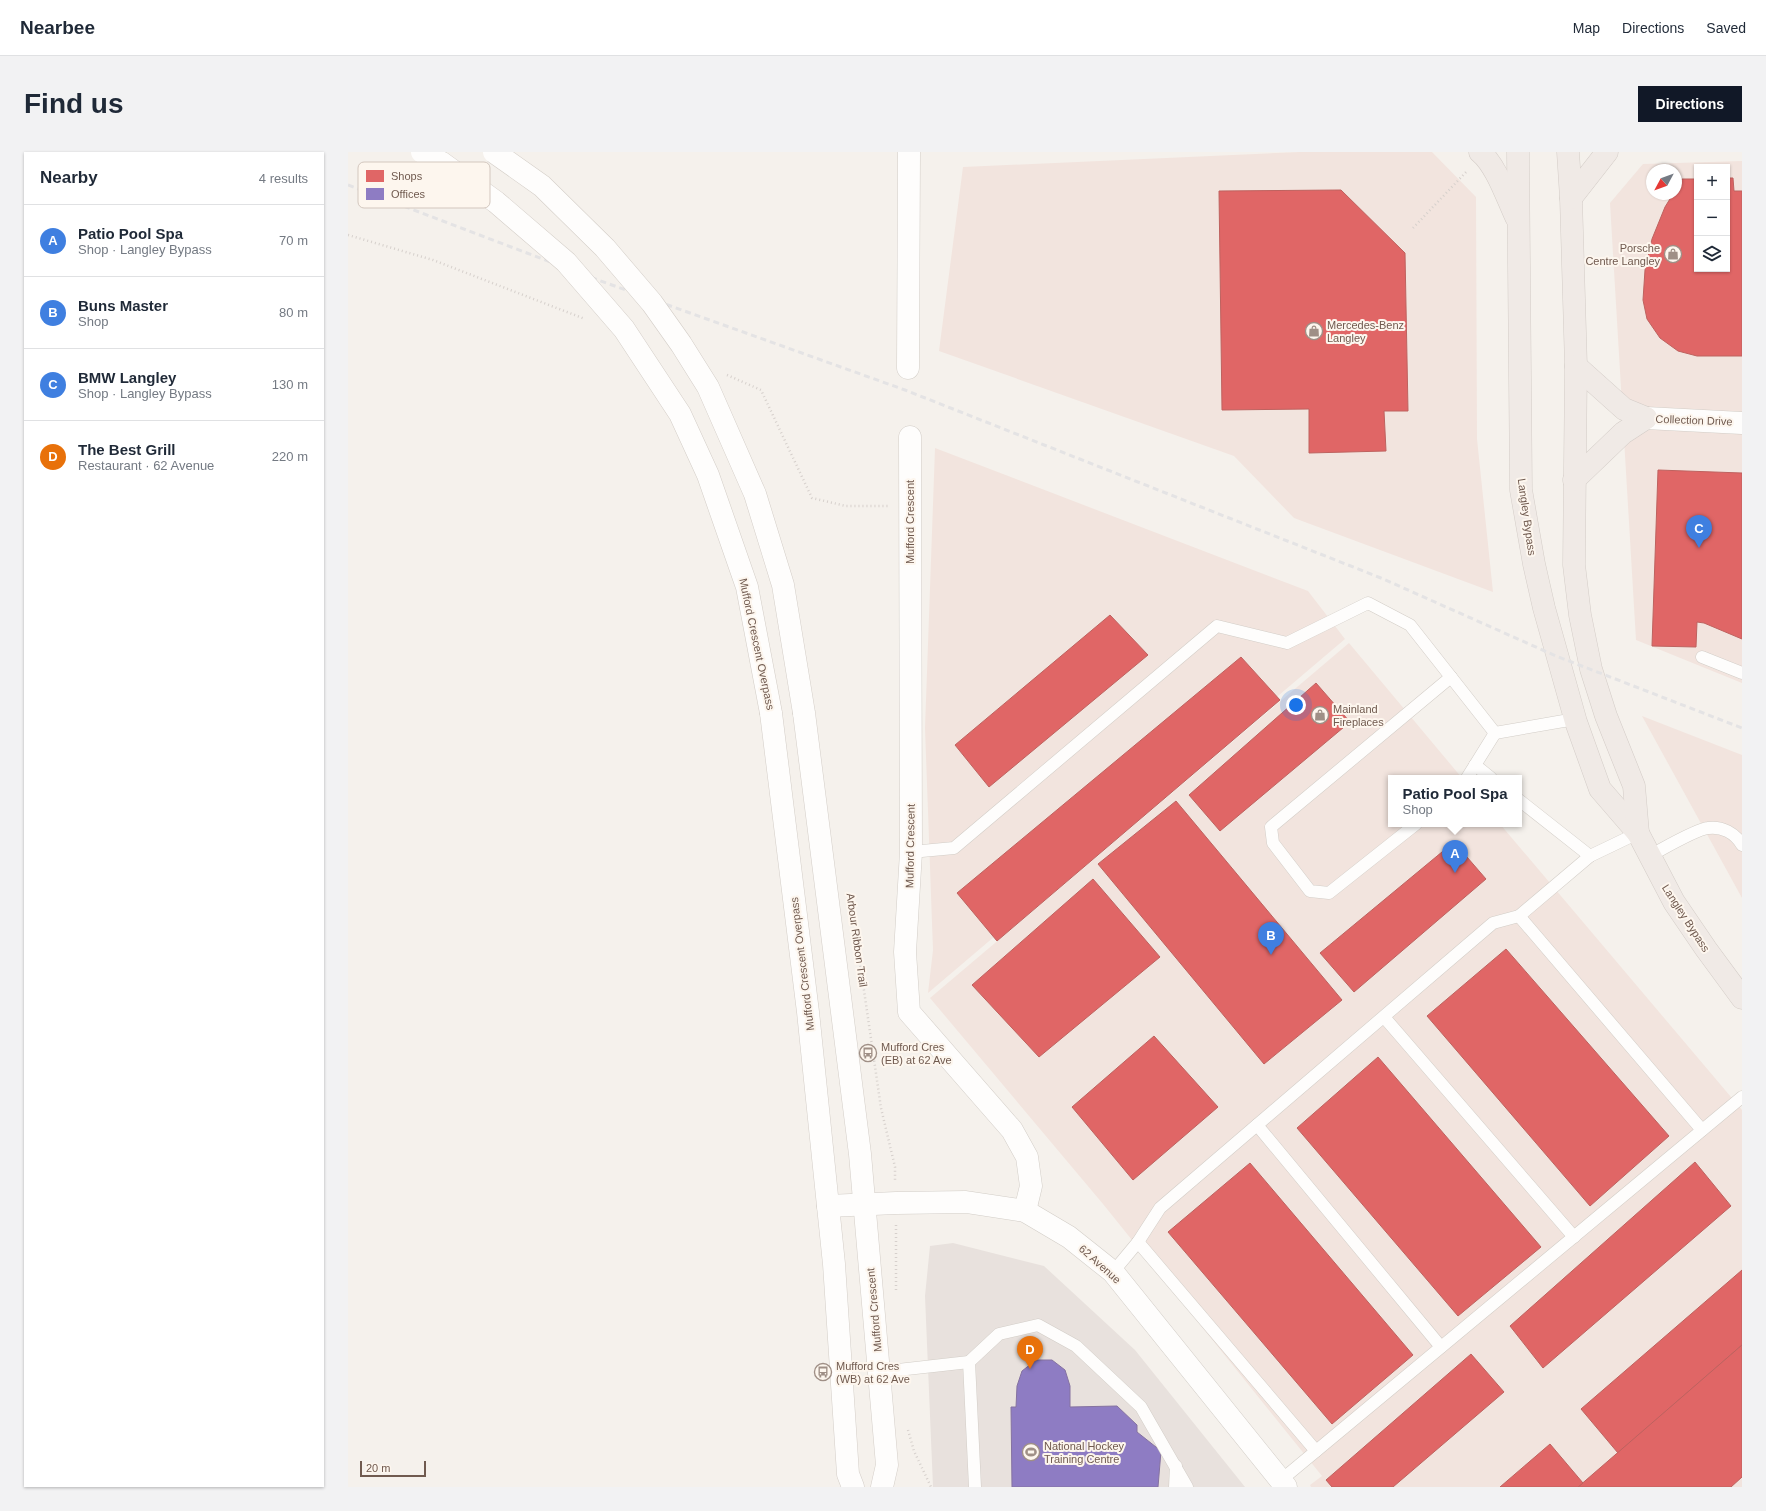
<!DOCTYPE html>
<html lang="en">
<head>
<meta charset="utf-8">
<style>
  :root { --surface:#fff; --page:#f2f2f3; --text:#1f2937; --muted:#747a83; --line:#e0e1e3; --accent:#111827 }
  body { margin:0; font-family:Arial,sans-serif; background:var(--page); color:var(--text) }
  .controls { position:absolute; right:12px; top:12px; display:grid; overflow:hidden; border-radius:0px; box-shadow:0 1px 3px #0004 }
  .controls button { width:36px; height:36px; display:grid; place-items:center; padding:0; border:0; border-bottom:1px solid var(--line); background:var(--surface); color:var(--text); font:20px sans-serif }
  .compass { position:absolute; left:1298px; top:12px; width:36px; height:36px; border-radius:50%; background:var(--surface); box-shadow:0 1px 3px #0004; rotate:229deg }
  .scale { position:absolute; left:12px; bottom:10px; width:66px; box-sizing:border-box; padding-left:4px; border:2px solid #705a4f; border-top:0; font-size:11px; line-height:14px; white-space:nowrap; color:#705a4f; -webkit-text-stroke:3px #fdf6ee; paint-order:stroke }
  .you { position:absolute; left:948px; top:553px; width:14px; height:14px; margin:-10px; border:3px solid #fff; border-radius:50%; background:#1a73e8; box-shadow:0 0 0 6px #1a73e833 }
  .badge { display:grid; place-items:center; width:26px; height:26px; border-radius:50%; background:var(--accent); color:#fff; font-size:13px; font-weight:700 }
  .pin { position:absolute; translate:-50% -33px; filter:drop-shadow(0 1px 2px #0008) }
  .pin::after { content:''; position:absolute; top:21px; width:14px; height:12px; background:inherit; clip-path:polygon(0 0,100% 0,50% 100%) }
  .popup { position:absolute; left:1040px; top:623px; width:134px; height:52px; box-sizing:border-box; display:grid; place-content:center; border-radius:0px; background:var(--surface); filter:drop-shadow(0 1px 3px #0005); font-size:13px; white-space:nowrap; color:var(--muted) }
  .popup b { font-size:15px; color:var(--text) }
  .popup::after { content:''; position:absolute; left:50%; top:100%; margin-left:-8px; border:8px solid transparent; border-top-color:var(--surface) }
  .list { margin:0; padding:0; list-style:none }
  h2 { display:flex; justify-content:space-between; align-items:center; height:52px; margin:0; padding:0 16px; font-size:17px }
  h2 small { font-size:13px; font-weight:400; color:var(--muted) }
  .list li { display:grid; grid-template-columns:26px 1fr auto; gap:12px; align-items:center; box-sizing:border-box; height:72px; padding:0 16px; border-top:1px solid var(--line) }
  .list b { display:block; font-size:15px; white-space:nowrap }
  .list p { margin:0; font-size:13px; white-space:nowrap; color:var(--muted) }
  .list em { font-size:13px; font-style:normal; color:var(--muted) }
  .icon { flex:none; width:22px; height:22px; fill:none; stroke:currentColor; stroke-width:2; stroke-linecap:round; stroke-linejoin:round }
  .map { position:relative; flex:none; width:1394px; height:1335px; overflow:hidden; border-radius:0px }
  header { display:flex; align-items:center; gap:24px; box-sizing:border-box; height:56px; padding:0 20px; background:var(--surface); border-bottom:1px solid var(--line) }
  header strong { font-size:19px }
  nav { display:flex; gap:22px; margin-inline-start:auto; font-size:14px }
  .intro { display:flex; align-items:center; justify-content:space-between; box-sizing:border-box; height:96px; padding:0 24px }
  h1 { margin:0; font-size:28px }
  .button { padding:10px 18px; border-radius:0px; background:var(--accent); color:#fff; font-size:14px; font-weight:700 }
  main { display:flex; gap:24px; padding:0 24px }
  aside { flex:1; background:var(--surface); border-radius:0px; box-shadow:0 1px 3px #0004 }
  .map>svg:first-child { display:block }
  .commercial { fill:#f2e4de; fill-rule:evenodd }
  .industrial { fill:#e8e1dd }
  .shops { fill:#e06666; stroke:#be625f }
  .offices { fill:#8e7cc3; stroke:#8572a0 }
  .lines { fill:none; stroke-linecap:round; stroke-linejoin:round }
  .service-casing { stroke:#d2cdc7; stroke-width:13 }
  .minor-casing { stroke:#d2cdc7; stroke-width:23 }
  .tertiary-casing { stroke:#d2cdc7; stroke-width:23 }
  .secondary-casing { stroke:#d3cdc7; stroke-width:23 }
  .trunk-casing { stroke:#d3ccc7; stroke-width:23 }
  .path { stroke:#d6d0cc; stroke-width:2.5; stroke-dasharray:1 3; stroke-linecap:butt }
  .service { stroke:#fefdfc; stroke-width:12 }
  .minor { stroke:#fefdfc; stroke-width:22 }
  .tertiary { stroke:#fefdfc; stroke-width:22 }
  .secondary { stroke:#fefdfc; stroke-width:22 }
  .trunk { stroke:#f0eae6; stroke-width:22 }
  .rail { stroke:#e4e3e4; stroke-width:3; stroke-dasharray:6 4; stroke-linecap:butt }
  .secondary-bridge-casing { stroke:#d3cdc7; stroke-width:23; stroke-linecap:butt }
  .secondary-bridge { stroke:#fefdfc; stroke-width:22 }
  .labels { text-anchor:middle; stroke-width:4; stroke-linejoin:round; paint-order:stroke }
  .poi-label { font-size:11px; fill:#705a4f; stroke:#fdf6ee; text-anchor:start }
  .street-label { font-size:11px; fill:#705a4f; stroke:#fdf6ee }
  .key { fill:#fdf6ee; stroke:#d3c7be; stroke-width:1 }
  .key-label { font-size:11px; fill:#705a4f }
</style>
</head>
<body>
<header>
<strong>Nearbee</strong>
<nav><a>Map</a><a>Directions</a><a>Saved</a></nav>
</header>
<div class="intro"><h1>Find us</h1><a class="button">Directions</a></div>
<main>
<aside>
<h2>Nearby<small>4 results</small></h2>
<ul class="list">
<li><span class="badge" style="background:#3f7fe0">A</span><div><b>Patio Pool Spa</b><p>Shop · Langley Bypass</p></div><em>70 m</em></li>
<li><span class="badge" style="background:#3f7fe0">B</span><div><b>Buns Master</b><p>Shop</p></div><em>80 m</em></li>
<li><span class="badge" style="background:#3f7fe0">C</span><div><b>BMW Langley</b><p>Shop · Langley Bypass</p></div><em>130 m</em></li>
<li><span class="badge" style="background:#e8710a">D</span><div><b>The Best Grill</b><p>Restaurant · 62 Avenue</p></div><em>220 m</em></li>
</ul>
</aside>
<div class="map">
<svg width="1394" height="1335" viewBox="0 0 1394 1335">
  <rect width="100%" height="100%" fill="#f5f1ec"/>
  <!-- commercial -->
  <g class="commercial">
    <polygon points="952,0 1084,0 1128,45 1129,287 1145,440 946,366 886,304 591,199 615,15"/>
    <path d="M1394,9V531L1288,488L1262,51L1295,12ZM1349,15H1379V117H1349ZM1304,18H1328V42H1304Z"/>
    <polygon points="587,296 960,439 997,487 580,841 585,798 577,576"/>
    <polygon points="1001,491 1114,626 1043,626 1043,672 1152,672 1394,958 1394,1335 963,1335 962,1333 974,1324 755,1052 582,846"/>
    <polygon points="1294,564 1394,603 1394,746"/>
  </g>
  <!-- industrial -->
  <polygon class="industrial" points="605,1091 696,1114 787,1198 897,1335 585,1335 577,1144 582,1094"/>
  <!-- shops -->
  <g class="shops">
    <polygon points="1379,26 1385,26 1386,39 1394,39 1394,204 1349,204 1330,199 1312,186 1299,167 1295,148 1297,118 1304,87 1317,55 1325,42 1328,42 1328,37 1334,27 1349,27 1349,117 1379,117"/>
    <polygon points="993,38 1057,101 1060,259 1036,259 1038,299 961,301 961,257 874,258 871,39"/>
    <polygon points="1310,318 1394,321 1394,487 1356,471 1349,470 1348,495 1304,494"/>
    <polygon points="762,463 800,503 641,635 607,593"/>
    <polygon points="893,505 932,548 649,789 609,741"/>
    <polygon points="968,531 1002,570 872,679 841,643"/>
    <polygon points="828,649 994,848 916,912 750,712"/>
    <polygon points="1106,690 1138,727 1006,840 972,801"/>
    <polygon points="745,727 812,805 691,905 624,833"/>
    <polygon points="1158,797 1321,984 1242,1054 1079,864"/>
    <polygon points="806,884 870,955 785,1028 724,955"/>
    <polygon points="1030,905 1193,1095 1110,1164 949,976"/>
    <polygon points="1347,1010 1383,1054 1195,1216 1162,1174"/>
    <polygon points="902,1011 1065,1203 984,1272 820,1080"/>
    <polygon points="1394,1118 1394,1193 1270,1301 1233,1257"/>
    <polygon points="1394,1193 1394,1325 1383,1335 1230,1335"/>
    <polygon points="1123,1202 1156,1240 1045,1335 984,1335 978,1328"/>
    <polygon points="1202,1292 1235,1331 1230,1335 1152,1335"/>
  </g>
  <!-- offices -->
  <polygon class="offices" points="688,1208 704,1208 717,1218 722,1234 722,1255 769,1254 789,1273 789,1280 813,1299 810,1335 664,1335 663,1255 668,1255 669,1234 674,1219"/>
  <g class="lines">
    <!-- service casing -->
    <g class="service-casing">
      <g id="service">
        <polyline points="1354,505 1394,521"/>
        <polyline points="1127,613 1143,626"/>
        <polyline points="1119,626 1147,581"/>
        <polyline points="1171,648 1242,704"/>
        <polyline points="1068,672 981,741 962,739 925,691 923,675 1103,525"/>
        <polyline points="563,700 606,696 869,474 939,491 1020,451 1062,473 1147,581 1227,567"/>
        <path d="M1301,704C1313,698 1348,677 1360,676C1374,674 1387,681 1394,693"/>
        <polyline points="1171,764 1354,978"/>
        <polyline points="1036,865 1226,1085"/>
        <polyline points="909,973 1093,1195"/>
        <polyline points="790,1090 968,1299"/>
        <polyline points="765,1120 790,1090 812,1056 1145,771 1171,764 1242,704 1290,681"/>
        <polyline points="532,1220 621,1210"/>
        <polyline points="932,1329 1394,945"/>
        <polyline points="627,1335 621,1210 651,1182 690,1173 728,1194 793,1255 839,1335"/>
        <polyline points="827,1335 828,1314"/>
      </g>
    </g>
    <!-- minor casing -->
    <g class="minor-casing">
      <g id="minor">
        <polyline points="560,216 561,0"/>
        <polyline points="1298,266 1394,271"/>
        <polyline points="562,285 563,700 557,800 561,860 664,978 679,1005 683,1034 677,1059"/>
      </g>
    </g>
    <!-- tertiary casing -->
    <g class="tertiary-casing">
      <polyline id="tertiary" points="480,1054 548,1051 618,1050 677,1059 721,1085 765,1120 938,1335"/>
    </g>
    <!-- secondary casing -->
    <g class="secondary-casing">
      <g id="secondary">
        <polyline points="423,561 460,860 486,1112 500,1322 505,1335"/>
        <polyline points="456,561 512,1002 539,1313 534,1335"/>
      </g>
    </g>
    <!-- trunk casing -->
    <g class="trunk-casing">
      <g id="trunk">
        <path d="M1132,0C1148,13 1159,46 1168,65"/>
        <polyline points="1170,0 1173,338 1186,412 1196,456 1228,570 1252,637 1290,681 1326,750 1358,797 1394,846"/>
        <polyline points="1220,0 1223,46 1228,214 1226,413 1232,463 1243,517 1258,564 1286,634 1290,681"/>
        <polyline points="1223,46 1259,0"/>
        <polyline points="1228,214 1276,257 1298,266"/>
        <polyline points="1226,328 1275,281 1298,266"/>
      </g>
    </g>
    <!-- path -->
    <g class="path">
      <polyline points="1065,76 1120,18"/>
      <polyline points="0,83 85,108 237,167"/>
      <polyline points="379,223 413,238 464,346 498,354 540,354"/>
      <polyline points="509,790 533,956 547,1015 547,1030"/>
      <polyline points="548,1073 548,1140"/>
      <polyline points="560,1278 566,1299 583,1335"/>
    </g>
    <!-- service -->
    <use href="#service" class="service"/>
    <!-- minor -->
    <use href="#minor" class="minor"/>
    <!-- tertiary -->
    <use href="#tertiary" class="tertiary"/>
    <!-- secondary -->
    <use href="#secondary" class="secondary"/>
    <!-- trunk -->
    <use href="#trunk" class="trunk"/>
    <!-- rail -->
    <polyline class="rail" points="0,33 250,128 557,238 1033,426 1208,504 1394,576"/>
    <!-- secondary-bridge casing -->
    <g class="secondary-bridge-casing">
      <g id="secondary-bridge">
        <polyline points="74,0 94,11 148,50 218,110 276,177 332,262 360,323 399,435 423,561"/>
        <polyline points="146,0 194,34 257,96 304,151 333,192 360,235 407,342 435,433 456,561"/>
      </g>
    </g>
    <!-- secondary-bridge -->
    <use href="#secondary-bridge" class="secondary-bridge"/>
  </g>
  <!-- icons -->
  <defs>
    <g id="shop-ring" transform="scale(0.9)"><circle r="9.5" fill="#fdf6ee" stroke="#9f8f86" stroke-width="1.5"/><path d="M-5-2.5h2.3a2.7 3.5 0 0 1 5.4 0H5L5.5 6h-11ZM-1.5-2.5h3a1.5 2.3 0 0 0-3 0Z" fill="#9f8f86"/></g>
    <g id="bus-ring" transform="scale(0.9)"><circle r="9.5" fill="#fdf6ee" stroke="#9f8f86" stroke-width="1.5"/><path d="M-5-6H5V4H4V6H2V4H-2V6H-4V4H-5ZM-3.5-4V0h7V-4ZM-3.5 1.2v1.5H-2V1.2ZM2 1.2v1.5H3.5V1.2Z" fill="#9f8f86"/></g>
    <g id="stadium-ring" transform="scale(0.9)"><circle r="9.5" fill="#fdf6ee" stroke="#9f8f86" stroke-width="1.5"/><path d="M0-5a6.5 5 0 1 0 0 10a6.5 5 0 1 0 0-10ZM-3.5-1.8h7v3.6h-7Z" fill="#9f8f86"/></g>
  </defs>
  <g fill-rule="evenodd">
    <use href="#shop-ring" x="1325" y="102"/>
    <use href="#shop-ring" x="966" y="179"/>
    <use href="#shop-ring" x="972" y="563"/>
    <use href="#bus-ring" x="520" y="901"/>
    <use href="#bus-ring" x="475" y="1220"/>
    <use href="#stadium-ring" x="683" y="1300"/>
  </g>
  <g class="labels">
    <!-- poi labels -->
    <g class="poi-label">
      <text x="1312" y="100" text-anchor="end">Porsche<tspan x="1312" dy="13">Centre Langley</tspan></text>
      <text x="979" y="177">Mercedes-Benz<tspan x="979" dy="13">Langley</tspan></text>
      <text x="985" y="561">Mainland<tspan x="985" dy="13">Fireplaces</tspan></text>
      <text x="533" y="899">Mufford Cres<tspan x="533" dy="13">(EB) at 62 Ave</tspan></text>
      <text x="488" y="1218">Mufford Cres<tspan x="488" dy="13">(WB) at 62 Ave</tspan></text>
      <text x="696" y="1298">National Hockey<tspan x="696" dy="13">Training Centre</tspan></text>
    </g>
    <!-- street labels -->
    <g class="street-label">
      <text transform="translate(1346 268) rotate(2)" y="4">Collection Drive</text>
      <text transform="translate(1179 365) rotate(82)" y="4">Langley Bypass</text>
      <text transform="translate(562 370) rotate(-90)" y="4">Mufford Crescent</text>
      <text transform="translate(409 492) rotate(78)" y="4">Mufford Crescent Overpass</text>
      <text transform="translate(562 694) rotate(-89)" y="4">Mufford Crescent</text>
      <text transform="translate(1338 766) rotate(57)" y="4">Langley Bypass</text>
      <text transform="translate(509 788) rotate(82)" y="4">Arbour Ribbon Trail</text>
      <text transform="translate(454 812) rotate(-97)" y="4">Mufford Crescent Overpass</text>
      <text transform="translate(752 1112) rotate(42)" y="4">62 Avenue</text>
      <text transform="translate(526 1158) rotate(-95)" y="4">Mufford Crescent</text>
    </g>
  </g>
  <!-- legend -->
  <rect x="10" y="10" width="132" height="46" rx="6" class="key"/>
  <rect x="18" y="18" width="18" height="12" fill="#e06666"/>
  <rect x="18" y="36" width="18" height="12" fill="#8e7cc3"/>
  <g class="key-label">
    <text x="43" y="28">Shops</text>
    <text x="43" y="46">Offices</text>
  </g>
</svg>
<div class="controls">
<button>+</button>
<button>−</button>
<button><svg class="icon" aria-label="layers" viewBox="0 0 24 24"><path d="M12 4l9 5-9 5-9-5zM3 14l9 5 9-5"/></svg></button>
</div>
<svg class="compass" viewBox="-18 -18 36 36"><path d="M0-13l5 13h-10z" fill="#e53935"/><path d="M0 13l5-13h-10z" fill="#747a83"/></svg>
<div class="scale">20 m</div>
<div class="you"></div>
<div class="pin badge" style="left:1107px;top:721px;background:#3f7fe0">A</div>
<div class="popup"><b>Patio Pool Spa</b>Shop</div>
<div class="pin badge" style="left:923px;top:803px;background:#3f7fe0">B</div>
<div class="pin badge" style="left:1351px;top:396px;background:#3f7fe0">C</div>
<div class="pin badge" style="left:682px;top:1217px;background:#e8710a">D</div>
</div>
</main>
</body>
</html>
